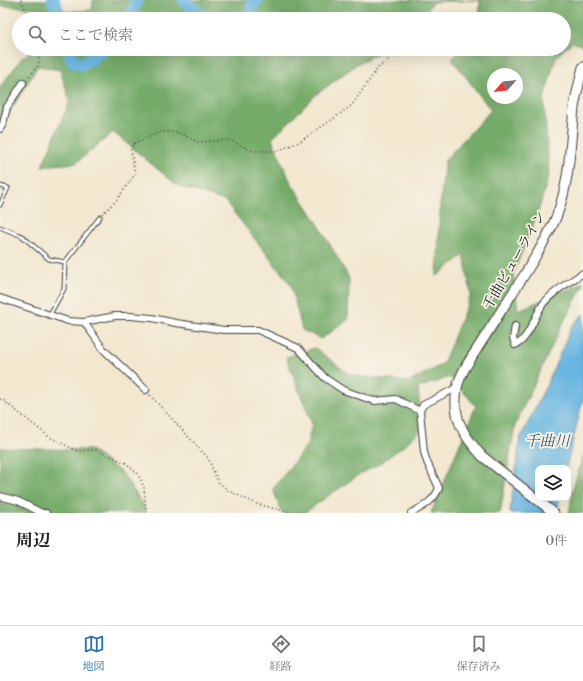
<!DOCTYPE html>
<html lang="ja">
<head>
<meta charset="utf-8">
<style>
  :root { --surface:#fff; --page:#f2f2f2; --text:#202124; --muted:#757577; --line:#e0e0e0; --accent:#1f6fb2 }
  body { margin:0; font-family:"Libre Bodoni","Noto Serif JP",serif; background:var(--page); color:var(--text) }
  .controls { position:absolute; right:12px; bottom:12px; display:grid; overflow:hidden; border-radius:8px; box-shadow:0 4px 16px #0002 }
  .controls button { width:36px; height:36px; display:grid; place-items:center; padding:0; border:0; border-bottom:1px solid var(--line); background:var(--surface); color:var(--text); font:20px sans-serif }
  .compass { position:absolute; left:487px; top:68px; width:36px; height:36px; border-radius:50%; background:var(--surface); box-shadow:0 4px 16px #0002; rotate:243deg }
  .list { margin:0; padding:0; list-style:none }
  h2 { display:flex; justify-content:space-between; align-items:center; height:52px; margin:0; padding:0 16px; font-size:17px }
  h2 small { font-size:13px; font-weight:400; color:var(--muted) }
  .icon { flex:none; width:22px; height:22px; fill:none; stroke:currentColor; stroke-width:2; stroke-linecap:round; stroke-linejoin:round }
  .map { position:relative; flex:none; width:583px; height:513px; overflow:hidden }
  .search { position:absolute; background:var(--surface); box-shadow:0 4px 16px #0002; left:12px; right:12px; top:12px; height:44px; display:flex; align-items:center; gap:10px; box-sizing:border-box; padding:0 14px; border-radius:22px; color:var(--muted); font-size:15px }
  .sheet { height:112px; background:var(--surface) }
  nav { display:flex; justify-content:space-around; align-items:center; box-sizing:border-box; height:56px; border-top:1px solid var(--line); background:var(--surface); font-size:11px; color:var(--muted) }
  nav a { display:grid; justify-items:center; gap:2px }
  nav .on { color:var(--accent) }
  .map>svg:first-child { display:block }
  .forest { fill:#74ab69; stroke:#486442; fill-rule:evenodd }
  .water { fill:#67b5e1; stroke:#42687e }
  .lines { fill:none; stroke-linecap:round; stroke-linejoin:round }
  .river { stroke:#67b5e1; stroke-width:13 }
  .lane-casing { stroke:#3c3a37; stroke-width:5 }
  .street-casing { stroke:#3c3a37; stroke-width:8 }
  .secondary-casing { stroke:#3c3a37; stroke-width:11 }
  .path { stroke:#3c3a37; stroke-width:1.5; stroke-dasharray:1 3; stroke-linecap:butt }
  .lane { stroke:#fff; stroke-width:3 }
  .street { stroke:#fff; stroke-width:6 }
  .secondary { stroke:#fff; stroke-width:9 }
  .labels { text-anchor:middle; stroke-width:3.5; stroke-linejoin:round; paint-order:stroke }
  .street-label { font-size:14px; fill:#1c1c1c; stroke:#f7f3e8 }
  .water-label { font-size:15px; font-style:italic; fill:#3a596b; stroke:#f7f3e8 }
</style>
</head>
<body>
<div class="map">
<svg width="583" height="513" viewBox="0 0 583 513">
  <rect width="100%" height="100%" fill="#f7f3e8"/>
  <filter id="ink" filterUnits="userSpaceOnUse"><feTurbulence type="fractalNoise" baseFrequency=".025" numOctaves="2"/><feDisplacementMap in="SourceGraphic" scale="8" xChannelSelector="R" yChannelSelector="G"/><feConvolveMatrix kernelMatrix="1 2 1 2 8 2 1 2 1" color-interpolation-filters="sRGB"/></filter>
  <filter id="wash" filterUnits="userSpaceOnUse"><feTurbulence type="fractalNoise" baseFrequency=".012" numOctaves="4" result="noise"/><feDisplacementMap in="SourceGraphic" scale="16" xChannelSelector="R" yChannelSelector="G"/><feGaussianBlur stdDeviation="0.9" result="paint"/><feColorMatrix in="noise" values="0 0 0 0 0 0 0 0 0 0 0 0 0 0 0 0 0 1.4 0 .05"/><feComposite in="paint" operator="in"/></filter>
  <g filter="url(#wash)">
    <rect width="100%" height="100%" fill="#f2e7cf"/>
    <!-- forest -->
    <g class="forest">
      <path d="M0,0H54L59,12L92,10L93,0H583V46L572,42L556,57L544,99L549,174L538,212L513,274L518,310L583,283V286L560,329L515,425L500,513H431L476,406L450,377L418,388L422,429L402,447L379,464L357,476L304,513H282L273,489L307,445L312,424L286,357L315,348L350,375L409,382L443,364L471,295L464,255L437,276L440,205L445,160L491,110L452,59L462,49H564V19H479L480,0L433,2L420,19H46L40,8L0,6ZM493,74H517V98H493Z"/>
      <polygon points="34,49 386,49 357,64 317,94 272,139 290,181 317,222 349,278 348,320 321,339 302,330 291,285 225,201 178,186 113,132 76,163 42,166 70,101 60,70 38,66 0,128 0,87 22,58"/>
      <polygon points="0,448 91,450 123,474 145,508 143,513 0,513"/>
      <polygon points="583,456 583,513 569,513 574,485"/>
    </g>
    <!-- water -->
    <polygon class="water" points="583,314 583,399 566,468 538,468 538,498 560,498 556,513 510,513 520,439 547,384 572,326"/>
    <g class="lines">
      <!-- river -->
      <g class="river">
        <polyline points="53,0 62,19"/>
        <polyline points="184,0 188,5 207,19"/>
        <polyline points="129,19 137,0"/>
        <polyline points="251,19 252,4 257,0"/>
        <polyline points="69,49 72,60 80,64 91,59 103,49"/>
      </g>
    </g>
  </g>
  <g filter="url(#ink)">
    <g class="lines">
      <!-- lane casing -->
      <g class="lane-casing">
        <g id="lane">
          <polyline points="0,186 8,188 0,205"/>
          <polyline points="0,227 22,236 49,259 65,262"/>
          <polyline points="50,314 64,289 65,262 100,217"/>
        </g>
      </g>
      <!-- street casing -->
      <g class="street-casing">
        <g id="street">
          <polyline points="0,129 3,124 7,107 23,83"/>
          <polyline points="0,298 68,321 84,322 115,316 130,316 152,318 176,323 224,330 258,330 298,348 325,378 343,390 374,401 396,399 420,411"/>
          <polyline points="84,322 104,350 146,390"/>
          <path d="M515,326L513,338L515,345C528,341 535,315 543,304C553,291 570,282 583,273"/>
          <polyline points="0,496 18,501 42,513 46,513"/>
          <path d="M411,513C423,507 434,501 439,488L427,462L424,452L420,411L423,405L458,387"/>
        </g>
      </g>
      <!-- secondary casing -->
      <g class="secondary-casing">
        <path id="secondary" d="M554,513L482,456C463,435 452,418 457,388C461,370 475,353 484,338C498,316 511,295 525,274C536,255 549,236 557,215C570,181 570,144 574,108C576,94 580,81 583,67"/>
      </g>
      <!-- path -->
      <g class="path">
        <polyline points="21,0 30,19"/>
        <polyline points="27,79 38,66 40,49"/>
        <polyline points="102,214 116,201 135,174 131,150 133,144 160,132 177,132 198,142 230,140 253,151 277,151 299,142 333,119 352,105 378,68 389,59 406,54 459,49"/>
        <polyline points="150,395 208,458 218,482 229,491 257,504 292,513"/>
        <polyline points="0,399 4,401 48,436 61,443 78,451 96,450 126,463 138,474 144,487 146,513"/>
      </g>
      <!-- lane -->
      <use href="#lane" class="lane"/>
      <!-- street -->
      <use href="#street" class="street"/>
      <!-- secondary -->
      <use href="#secondary" class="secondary"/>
    </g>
  </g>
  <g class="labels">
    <!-- street labels -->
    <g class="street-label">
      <text transform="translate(514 260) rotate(-60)" y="5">千曲ビューライン</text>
    </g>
    <!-- water labels -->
    <g class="water-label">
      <text x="547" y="446">千曲川</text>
    </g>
  </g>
</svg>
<div class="controls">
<button><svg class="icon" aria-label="layers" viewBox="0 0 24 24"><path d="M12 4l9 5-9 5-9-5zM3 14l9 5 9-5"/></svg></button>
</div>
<svg class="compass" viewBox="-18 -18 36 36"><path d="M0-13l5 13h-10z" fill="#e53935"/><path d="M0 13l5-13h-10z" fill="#757577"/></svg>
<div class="search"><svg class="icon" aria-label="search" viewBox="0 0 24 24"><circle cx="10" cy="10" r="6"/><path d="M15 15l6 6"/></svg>ここで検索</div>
</div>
<section class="sheet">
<h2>周辺<small>0件</small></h2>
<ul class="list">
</ul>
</section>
<nav>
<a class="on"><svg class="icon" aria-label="map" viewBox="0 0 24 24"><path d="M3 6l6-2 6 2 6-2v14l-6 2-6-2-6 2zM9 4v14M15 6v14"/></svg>地図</a>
<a><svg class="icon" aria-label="directions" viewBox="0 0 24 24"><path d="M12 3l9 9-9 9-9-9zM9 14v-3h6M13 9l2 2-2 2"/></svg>経路</a>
<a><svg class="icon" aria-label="saved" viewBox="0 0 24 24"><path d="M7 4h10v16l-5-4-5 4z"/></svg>保存済み</a>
</nav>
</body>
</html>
